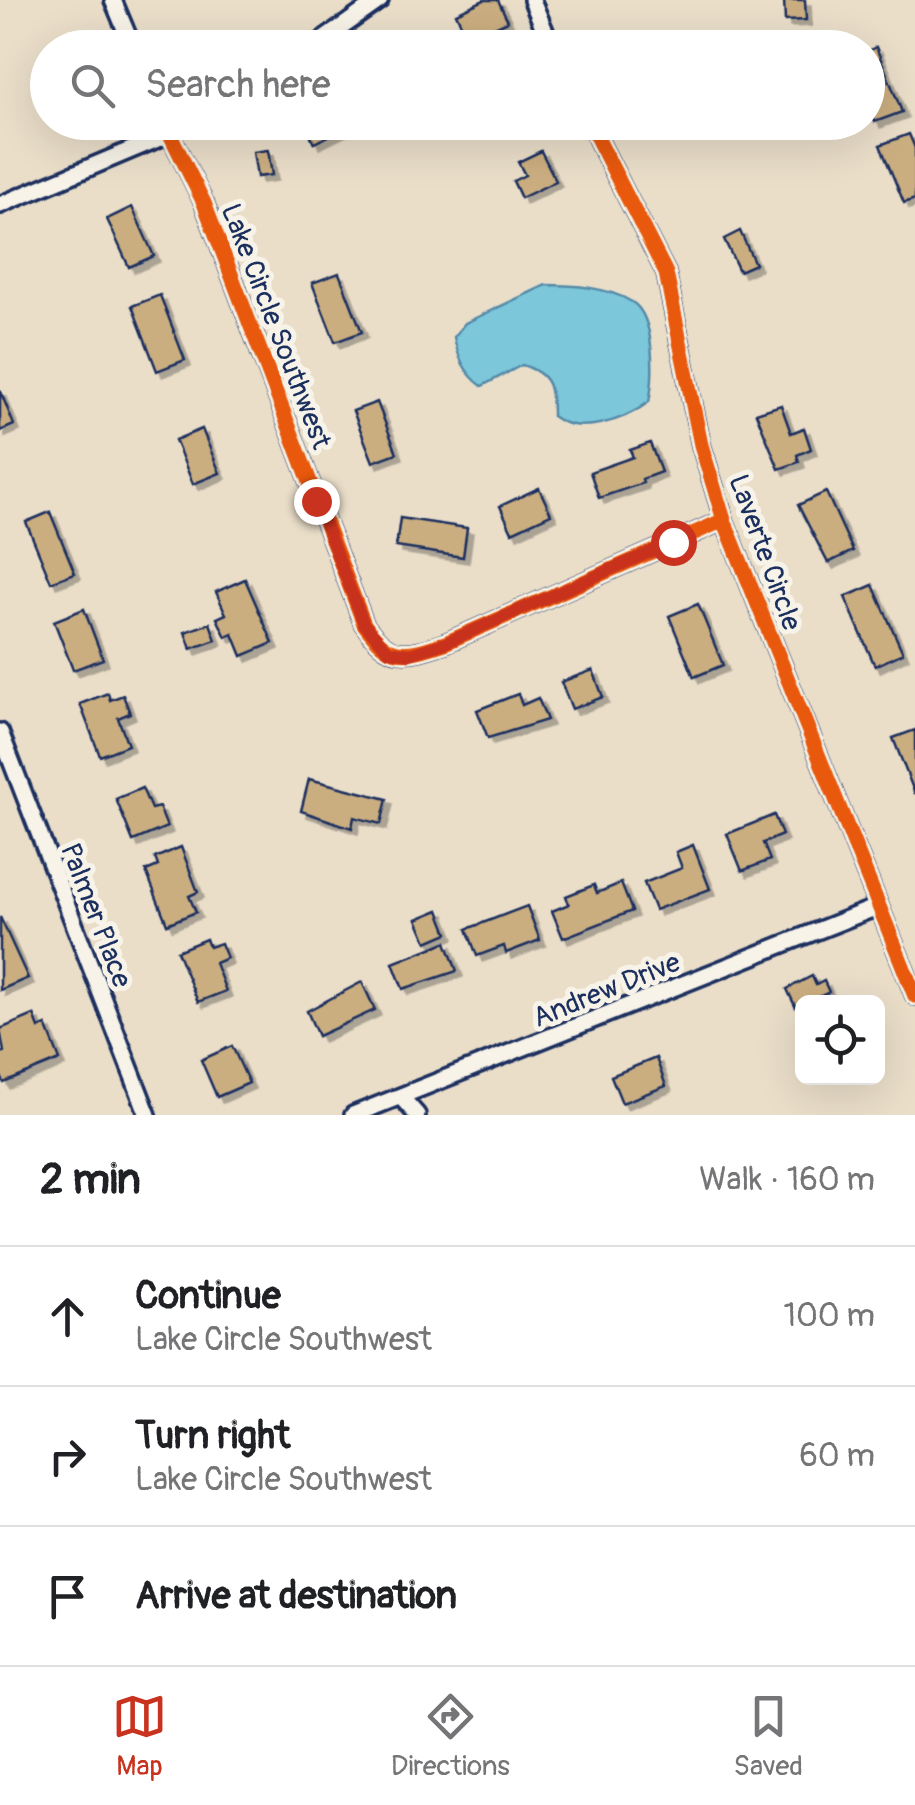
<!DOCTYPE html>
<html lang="en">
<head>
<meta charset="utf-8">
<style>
  :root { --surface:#fff; --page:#f6f6f6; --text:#202124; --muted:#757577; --line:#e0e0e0; --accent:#c8321e }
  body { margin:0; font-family:Pangolin,sans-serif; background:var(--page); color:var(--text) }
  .controls { position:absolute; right:30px; bottom:30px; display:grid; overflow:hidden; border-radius:15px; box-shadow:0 10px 40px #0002 }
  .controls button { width:90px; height:90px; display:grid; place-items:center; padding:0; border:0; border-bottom:2px solid var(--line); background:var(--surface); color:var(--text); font:50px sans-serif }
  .stop { position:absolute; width:30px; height:30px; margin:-22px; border:8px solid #c8321e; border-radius:50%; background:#fff }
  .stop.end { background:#c8321e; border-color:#fff; box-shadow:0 2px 10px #0008 }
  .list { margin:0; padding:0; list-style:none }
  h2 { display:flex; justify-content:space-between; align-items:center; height:130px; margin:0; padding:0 40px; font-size:42px }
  h2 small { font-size:32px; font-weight:400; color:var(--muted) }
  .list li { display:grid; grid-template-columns:65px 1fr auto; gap:30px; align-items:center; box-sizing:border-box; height:140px; padding:0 40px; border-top:2px solid var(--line) }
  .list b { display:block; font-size:38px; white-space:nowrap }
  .list p { margin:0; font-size:32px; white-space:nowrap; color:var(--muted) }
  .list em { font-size:32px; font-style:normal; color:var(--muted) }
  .icon { flex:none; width:55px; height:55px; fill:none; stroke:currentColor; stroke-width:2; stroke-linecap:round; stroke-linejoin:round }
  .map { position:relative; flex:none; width:915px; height:1115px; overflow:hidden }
  .search { position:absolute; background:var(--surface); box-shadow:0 10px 40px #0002; left:30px; right:30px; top:30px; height:110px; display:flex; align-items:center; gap:25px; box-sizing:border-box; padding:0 35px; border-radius:55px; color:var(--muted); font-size:38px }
  .sheet { height:550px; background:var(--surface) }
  nav { display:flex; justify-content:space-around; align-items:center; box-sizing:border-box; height:140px; border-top:2px solid var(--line); background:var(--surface); font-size:28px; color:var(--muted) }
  nav a { display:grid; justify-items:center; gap:5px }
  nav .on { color:var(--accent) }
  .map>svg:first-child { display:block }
  .water { fill:#7bc7da; stroke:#558aa8; stroke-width:2.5 }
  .building { fill:#cbae80; stroke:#1b2f5e; stroke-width:2.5; filter:url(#shadow) }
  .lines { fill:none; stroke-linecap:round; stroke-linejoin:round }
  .minor-casing { stroke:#1b2f5e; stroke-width:22 }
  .minor { stroke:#f7f3e8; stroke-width:15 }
  .cycleway-casing { stroke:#f7f3e8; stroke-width:21 }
  .cycleway { stroke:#e8590c; stroke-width:15 }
  .route { stroke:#c8321e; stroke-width:12 }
  .labels { text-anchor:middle; stroke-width:10; stroke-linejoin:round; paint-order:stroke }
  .street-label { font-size:28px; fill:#1b2f5e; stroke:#f7f3e8 }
</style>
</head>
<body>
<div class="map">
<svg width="915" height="1115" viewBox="0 0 915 1115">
  <defs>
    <filter id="shadow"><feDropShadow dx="5.5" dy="5.5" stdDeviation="0" flood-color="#0004"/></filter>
  </defs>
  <rect width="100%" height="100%" fill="#eadec9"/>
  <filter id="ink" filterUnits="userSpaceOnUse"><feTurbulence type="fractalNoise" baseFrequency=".01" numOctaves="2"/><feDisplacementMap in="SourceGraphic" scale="20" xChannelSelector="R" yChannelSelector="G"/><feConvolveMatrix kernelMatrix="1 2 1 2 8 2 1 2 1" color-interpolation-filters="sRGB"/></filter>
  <g filter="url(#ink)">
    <!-- water -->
    <path class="water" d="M546,285C574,285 608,287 632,302C656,317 654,378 649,402C625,420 579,437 552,416C552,388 551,374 522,365L482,386C465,374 458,357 454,337L465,323Z"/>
    <!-- building -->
    <g class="building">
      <polygon points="484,0 498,0 508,21 483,32 490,48 472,48 456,13"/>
      <polygon points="784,0 805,0 806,20 785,21"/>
      <polygon points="876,47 902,112 875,122 868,104 868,51"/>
      <polygon points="305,122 353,122 353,124 314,143"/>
      <polygon points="909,134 915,148 915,199 904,203 880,145"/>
      <polygon points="268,150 272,175 257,177 253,152"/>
      <polygon points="541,151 556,181 521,198 513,181 525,175 518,162"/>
      <polygon points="132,207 154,256 129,267 107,219"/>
      <polygon points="740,231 755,264 739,271 724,239"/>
      <polygon points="339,273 362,332 335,342 312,283"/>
      <polygon points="160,295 185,360 157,371 132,306"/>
      <polygon points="0,390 14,425 0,431"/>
      <polygon points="377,402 397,453 373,462 353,411"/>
      <polygon points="781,405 791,433 804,428 811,449 797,455 799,462 779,469 756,413"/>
      <polygon points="202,429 220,473 193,484 175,440"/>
      <polygon points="650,443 661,472 642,479 643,483 599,498 590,472 633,457 630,450"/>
      <polygon points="539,488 551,514 512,532 500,506"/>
      <polygon points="826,492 853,551 828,563 798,505"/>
      <polygon points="50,512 75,573 51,582 26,522"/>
      <polygon points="400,518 467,528 463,557 396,547"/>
      <polygon points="245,579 273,643 242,656 233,634 226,637 217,618 226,614 216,592"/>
      <polygon points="873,585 903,653 875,666 845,597"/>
      <polygon points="698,604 723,665 694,677 669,616"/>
      <polygon points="84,609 103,659 73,670 54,621"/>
      <polygon points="210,623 216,640 191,649 185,632"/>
      <polygon points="593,670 603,697 572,709 561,682"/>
      <polygon points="108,693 110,700 123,695 130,713 118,718 128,745 100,756 80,704"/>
      <polygon points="518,694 522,705 538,698 547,720 488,738 477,710"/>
      <polygon points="915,730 915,794 893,738"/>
      <polygon points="309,779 387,799 381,824 354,817 352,828 301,811"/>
      <polygon points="142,788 151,809 159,807 167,827 133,841 116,799"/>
      <polygon points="774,815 782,835 763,843 770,860 742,871 727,834"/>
      <polygon points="693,845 710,889 655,910 644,883 682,868 676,852"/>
      <polygon points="181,847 198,892 189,896 196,912 167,924 146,871 158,866 155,858"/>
      <polygon points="621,883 632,911 563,938 552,911 569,904 566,896 594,885 597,893"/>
      <polygon points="527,906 540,940 506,953 504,946 477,956 467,929"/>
      <polygon points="439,910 448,933 427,942 417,919"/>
      <polygon points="0,917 28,978 0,990"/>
      <polygon points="206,939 209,947 221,943 227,958 215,963 226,991 198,1002 177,951"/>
      <polygon points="446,942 457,971 403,989 393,963"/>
      <polygon points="812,976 816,985 824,981 829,992 796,1008 787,989"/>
      <polygon points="362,982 375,1010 318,1036 307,1011"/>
      <polygon points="34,1015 39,1028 46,1025 60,1060 4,1083 0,1074 0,1053 4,1052 0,1029"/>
      <polygon points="232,1046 249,1083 217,1097 201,1060"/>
      <polygon points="656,1058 666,1086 622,1103 611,1076"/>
    </g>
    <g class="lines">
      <!-- minor casing -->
      <g class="minor-casing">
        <g id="minor">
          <polyline points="113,0 133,48"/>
          <polyline points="532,0 552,48"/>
          <polyline points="312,48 380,0"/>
          <path d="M164,122L204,203L364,624C390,661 405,656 445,643L724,520"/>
          <polyline points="589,122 666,273 701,445 724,520 915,996"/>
          <polyline points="0,205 169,134 187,122"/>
          <polyline points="0,732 148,1115"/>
          <polyline points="402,1098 417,1115"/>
          <polyline points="353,1115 877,907"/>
        </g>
      </g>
      <!-- minor -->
      <use href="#minor" class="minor"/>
      <!-- cycleway casing -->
      <g class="cycleway-casing">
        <g id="cycleway">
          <path d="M164,122L204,203L364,624C390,661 405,656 445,643L724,520"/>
          <polyline points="589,122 666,273 701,445 724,520 915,996"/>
        </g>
      </g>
      <!-- cycleway -->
      <use href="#cycleway" class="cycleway"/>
    </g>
  </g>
  <g class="lines" filter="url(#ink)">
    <!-- route -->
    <polyline class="route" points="316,501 364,624 389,651 410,654 445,643 673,542"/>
  </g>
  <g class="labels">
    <!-- street labels -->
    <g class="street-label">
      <text transform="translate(277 326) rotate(69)" y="10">Lake Circle Southwest</text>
      <text transform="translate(766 552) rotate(70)" y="10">Laverte Circle</text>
      <text transform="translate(97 915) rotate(69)" y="10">Palmer Place</text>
      <text transform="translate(606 989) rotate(-22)" y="10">Andrew Drive</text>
    </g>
  </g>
</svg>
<div class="controls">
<button><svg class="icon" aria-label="locate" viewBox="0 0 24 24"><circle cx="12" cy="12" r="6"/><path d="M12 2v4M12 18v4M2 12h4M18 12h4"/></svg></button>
</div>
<div class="stop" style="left:673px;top:542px"></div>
<div class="stop end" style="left:316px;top:501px"></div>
<div class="search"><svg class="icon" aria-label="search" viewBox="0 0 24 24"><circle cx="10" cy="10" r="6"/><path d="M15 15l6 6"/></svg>Search here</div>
</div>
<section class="sheet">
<h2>2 min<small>Walk · 160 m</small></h2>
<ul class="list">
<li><svg class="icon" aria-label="ahead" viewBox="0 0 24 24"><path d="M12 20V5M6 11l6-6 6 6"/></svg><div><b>Continue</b><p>Lake Circle Southwest</p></div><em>100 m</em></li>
<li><svg class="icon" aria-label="right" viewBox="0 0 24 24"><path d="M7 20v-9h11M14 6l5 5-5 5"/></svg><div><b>Turn right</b><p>Lake Circle Southwest</p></div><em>60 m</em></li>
<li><svg class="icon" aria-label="arrive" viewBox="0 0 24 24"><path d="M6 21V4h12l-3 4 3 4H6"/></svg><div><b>Arrive at destination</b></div></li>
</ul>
</section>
<nav>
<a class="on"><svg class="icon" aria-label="map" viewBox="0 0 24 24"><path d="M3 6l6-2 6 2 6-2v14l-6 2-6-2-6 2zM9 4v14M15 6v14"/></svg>Map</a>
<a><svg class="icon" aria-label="directions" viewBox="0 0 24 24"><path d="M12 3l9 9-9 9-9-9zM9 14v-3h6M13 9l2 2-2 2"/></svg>Directions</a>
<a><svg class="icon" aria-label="saved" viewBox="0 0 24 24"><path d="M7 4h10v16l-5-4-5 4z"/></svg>Saved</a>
</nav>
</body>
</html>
